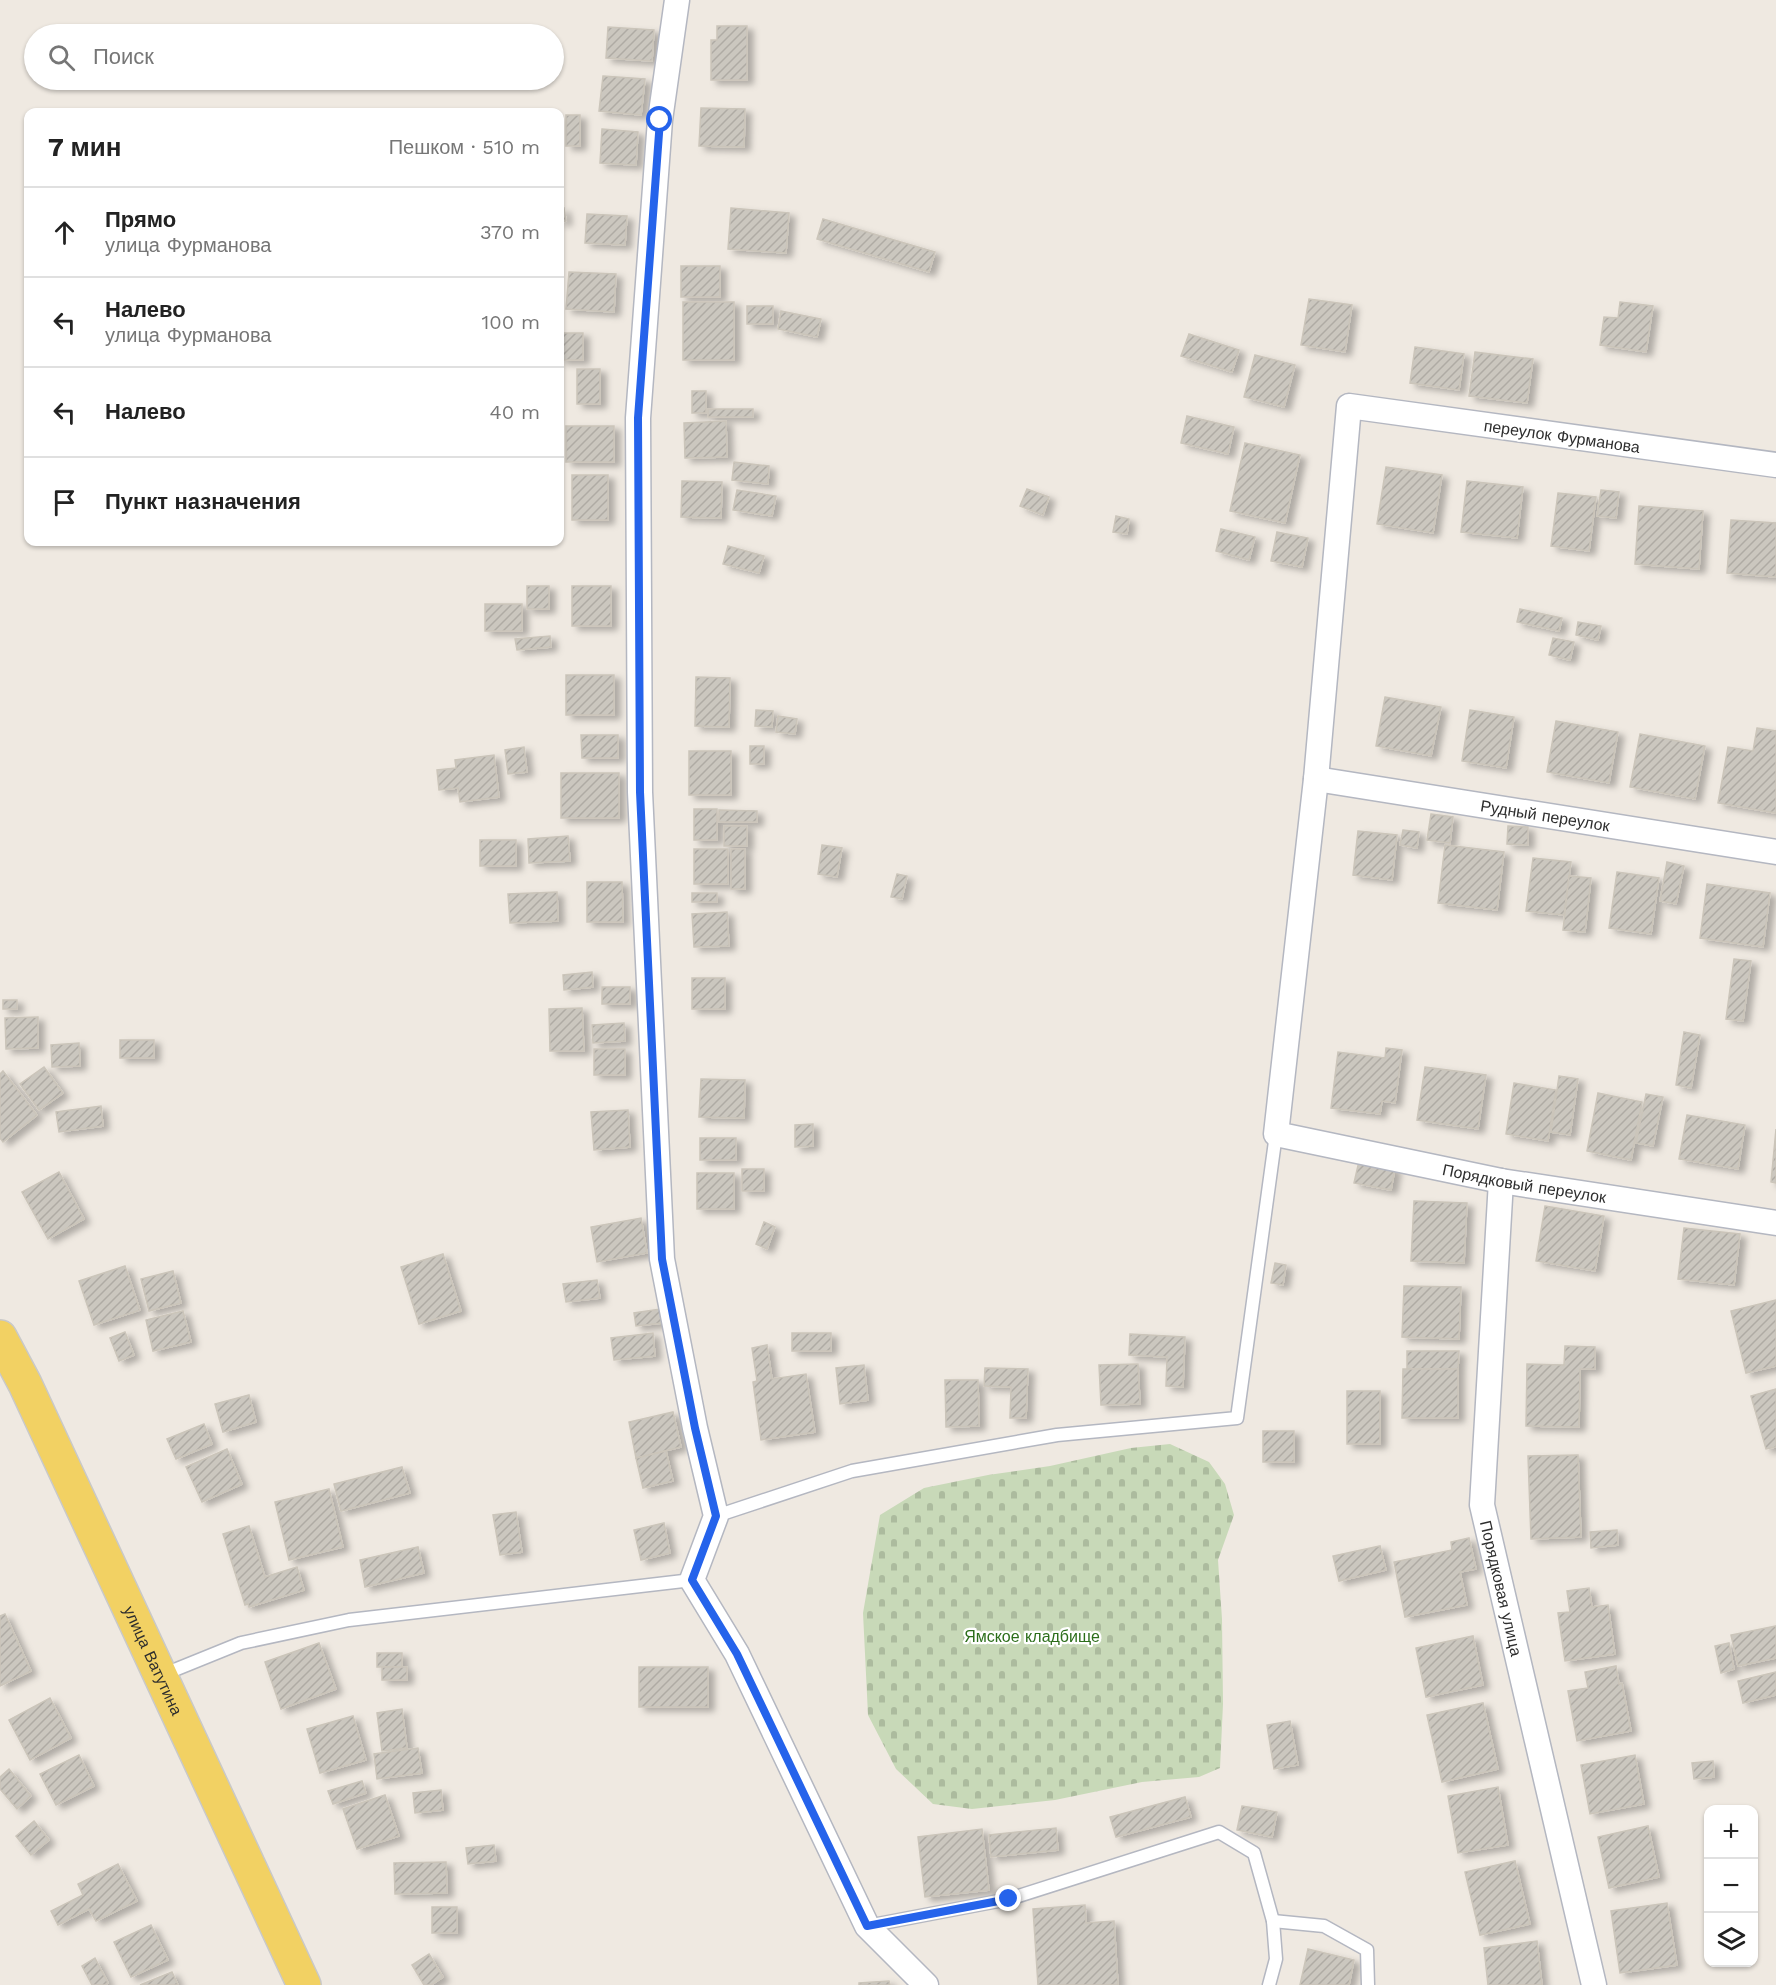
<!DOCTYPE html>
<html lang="ru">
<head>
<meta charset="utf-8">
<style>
  :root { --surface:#fff; --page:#f6f6f6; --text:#222; --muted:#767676; --line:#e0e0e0 }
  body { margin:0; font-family:"Work Sans",sans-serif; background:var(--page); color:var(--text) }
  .controls { position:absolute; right:18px; bottom:18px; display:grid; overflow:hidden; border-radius:12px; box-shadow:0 2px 4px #0004 }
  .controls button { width:54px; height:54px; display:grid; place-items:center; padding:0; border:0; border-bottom:2px solid var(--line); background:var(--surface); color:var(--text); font:30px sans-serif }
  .stop { position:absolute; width:18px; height:18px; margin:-14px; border:4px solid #2563eb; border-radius:50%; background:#fff }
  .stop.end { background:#2563eb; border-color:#fff; box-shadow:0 2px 6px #0008 }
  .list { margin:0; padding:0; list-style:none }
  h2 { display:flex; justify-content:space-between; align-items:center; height:78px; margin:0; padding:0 24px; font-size:26px }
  h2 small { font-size:20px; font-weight:400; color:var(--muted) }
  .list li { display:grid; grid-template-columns:39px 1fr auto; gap:18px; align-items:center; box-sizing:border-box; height:90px; padding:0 24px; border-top:2px solid var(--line) }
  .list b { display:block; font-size:22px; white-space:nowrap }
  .list p { margin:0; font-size:20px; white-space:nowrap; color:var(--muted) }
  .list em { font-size:20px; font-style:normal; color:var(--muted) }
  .icon { flex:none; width:33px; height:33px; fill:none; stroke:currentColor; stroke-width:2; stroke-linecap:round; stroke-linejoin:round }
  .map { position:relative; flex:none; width:1776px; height:1985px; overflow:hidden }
  .search { position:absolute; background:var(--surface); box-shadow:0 2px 4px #0004; left:24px; top:24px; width:540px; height:66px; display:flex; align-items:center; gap:15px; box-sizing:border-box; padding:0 21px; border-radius:33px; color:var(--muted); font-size:22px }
  .panel { position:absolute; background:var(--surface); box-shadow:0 2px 4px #0004; left:24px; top:108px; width:540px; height:438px; border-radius:12px }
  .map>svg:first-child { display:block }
  .cemetery { fill:url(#cemetery-stones) }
  .building { fill:url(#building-hatch); stroke:#cbc5ba; stroke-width:1.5; filter:url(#shadow) }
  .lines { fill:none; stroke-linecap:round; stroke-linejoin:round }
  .service-casing { stroke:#b4b7c1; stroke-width:15 }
  .minor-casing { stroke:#b4b7c1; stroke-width:27 }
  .primary-casing { stroke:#c9c9c9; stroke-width:36 }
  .service { stroke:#fff; stroke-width:12 }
  .minor { stroke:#fff; stroke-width:24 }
  .primary { stroke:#f2d163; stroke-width:33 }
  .route { stroke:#2563eb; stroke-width:8 }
  .labels { text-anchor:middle; stroke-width:4.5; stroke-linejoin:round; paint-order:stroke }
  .street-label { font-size:16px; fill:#2e2e2e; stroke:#fff }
  .park-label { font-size:16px; fill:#2c6e1b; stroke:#fff }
</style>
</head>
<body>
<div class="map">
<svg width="1776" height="1985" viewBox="0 0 1776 1985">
  <defs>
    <pattern id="cemetery-stones" width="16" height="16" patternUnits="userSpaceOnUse" patternTransform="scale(1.5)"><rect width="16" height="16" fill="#c8d9b8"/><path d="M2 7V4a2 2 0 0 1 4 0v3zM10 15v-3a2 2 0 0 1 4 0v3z" fill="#acbb9e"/></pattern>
    <pattern id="building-hatch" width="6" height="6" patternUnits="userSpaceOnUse" patternTransform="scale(1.5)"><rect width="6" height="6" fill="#cbc7bf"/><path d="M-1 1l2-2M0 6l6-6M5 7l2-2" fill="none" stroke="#afaba4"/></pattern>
    <filter id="shadow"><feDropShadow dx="6" dy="4" stdDeviation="3" flood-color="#0004"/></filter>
  </defs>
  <rect width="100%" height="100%" fill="#efe9e1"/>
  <!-- cemetery -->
  <polygon class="cemetery" points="1170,1444 1209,1462 1225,1484 1234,1515 1218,1560 1222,1619 1223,1704 1220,1768 1199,1777 1142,1782 1055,1800 972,1809 933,1804 896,1769 868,1715 863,1613 880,1515 924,1488 988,1475 1050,1466 1131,1448"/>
  <!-- building -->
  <g class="building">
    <polygon points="717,26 747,26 747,80 711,80 711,40 717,40"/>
    <polygon points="608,27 654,30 652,61 606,58"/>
    <polygon points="603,76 645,79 641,115 599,111"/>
    <polygon points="701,108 745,109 744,147 699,146"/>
    <rect x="566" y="115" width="14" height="31"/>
    <polygon points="602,129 638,132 636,165 600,163"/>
    <polygon points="564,208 566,221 560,222 560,209"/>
    <polygon points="731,208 789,213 786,253 728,249"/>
    <polygon points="587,214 627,216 625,245 585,243"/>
    <polygon points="823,219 935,252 929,272 817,239"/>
    <rect x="681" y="266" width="39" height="31"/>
    <polygon points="569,272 616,274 614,312 566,309"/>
    <polygon points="1309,299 1352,305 1345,352 1301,345"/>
    <rect x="683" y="302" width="51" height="58"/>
    <polygon points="1620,302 1653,306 1646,352 1600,345 1604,317 1618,318"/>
    <rect x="747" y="306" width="26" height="18"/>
    <polygon points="781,311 821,319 817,337 778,329"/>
    <rect x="560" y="333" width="23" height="27"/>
    <polygon points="1189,334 1239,350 1232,372 1181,356"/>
    <polygon points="1415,347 1464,354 1459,390 1410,383"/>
    <polygon points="1475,352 1533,359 1527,403 1469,396"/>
    <polygon points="1255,355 1295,365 1284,407 1244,397"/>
    <rect x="577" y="369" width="23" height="35"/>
    <rect x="692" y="391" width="14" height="22"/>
    <rect x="708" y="409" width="45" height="8"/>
    <polygon points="1187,416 1234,427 1228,454 1181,443"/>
    <polygon points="726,421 727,457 685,458 684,423"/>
    <rect x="566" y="426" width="48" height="36"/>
    <polygon points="1245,443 1300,455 1285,523 1230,511"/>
    <polygon points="734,462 769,466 768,484 732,480"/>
    <polygon points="1386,467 1442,475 1433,533 1377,524"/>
    <rect x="572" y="475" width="36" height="45"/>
    <polygon points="682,481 722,482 721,518 681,517"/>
    <polygon points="1467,481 1523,487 1517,538 1461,532"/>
    <polygon points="1027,489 1049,497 1043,515 1020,506"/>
    <polygon points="737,490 776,496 772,516 733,510"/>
    <polygon points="1601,490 1619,492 1616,518 1597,516"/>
    <polygon points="1558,493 1596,497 1589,551 1551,546"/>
    <polygon points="1639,506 1703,511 1699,569 1635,564"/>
    <polygon points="1116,516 1129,519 1127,534 1113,532"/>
    <polygon points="1731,520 1776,523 1776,577 1727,573"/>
    <polygon points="1221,529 1255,537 1249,560 1216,551"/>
    <polygon points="1277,532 1308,538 1302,567 1271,561"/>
    <polygon points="728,546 764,556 759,573 723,564"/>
    <rect x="527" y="586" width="22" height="23"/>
    <rect x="572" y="586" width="39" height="40"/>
    <rect x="485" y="604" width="37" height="27"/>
    <polygon points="1520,609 1562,618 1559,631 1517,622"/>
    <polygon points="1578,622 1601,626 1598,640 1576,635"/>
    <polygon points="550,636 551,647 517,650 515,639"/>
    <polygon points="1553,638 1574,642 1570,660 1549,655"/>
    <rect x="566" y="675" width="48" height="40"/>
    <polygon points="696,677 730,678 729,727 695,726"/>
    <polygon points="1385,697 1441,707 1431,756 1376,746"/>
    <polygon points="756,710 773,711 772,727 755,726"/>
    <polygon points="1470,710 1514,717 1506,768 1462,761"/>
    <polygon points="778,716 797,719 795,734 776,732"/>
    <polygon points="1556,721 1618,732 1609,783 1547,772"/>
    <polygon points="1757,728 1776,731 1776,813 1718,803 1728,747 1753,751"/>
    <polygon points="1640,734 1705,746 1695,799 1630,787"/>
    <polygon points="581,735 618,735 618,758 582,758"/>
    <rect x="750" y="746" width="14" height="18"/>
    <polygon points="524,747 527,772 508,774 505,750"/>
    <rect x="689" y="751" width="42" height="44"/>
    <polygon points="494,755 499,797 460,802 458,788 439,790 437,770 456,768 455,760"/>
    <rect x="561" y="773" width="58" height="45"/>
    <rect x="694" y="809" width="23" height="31"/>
    <polygon points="719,810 757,811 757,822 719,822"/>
    <polygon points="1431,814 1453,817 1450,843 1427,840"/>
    <rect x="724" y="826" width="23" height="20"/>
    <polygon points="1508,826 1528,827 1528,845 1507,844"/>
    <polygon points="1403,830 1419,832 1417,848 1400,845"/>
    <polygon points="1358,831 1397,835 1392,880 1353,875"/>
    <polygon points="568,836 570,861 529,863 528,839"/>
    <rect x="480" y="840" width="36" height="26"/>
    <polygon points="822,845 842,848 837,877 818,874"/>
    <polygon points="1445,845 1504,852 1497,910 1438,903"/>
    <rect x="694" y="849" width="34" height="35"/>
    <rect x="731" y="849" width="14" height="40"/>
    <polygon points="1533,858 1571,862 1564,915 1526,911"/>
    <polygon points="1667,862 1684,866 1676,904 1660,901"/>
    <polygon points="1617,872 1659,878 1651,934 1609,928"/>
    <polygon points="897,874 907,876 902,899 891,897"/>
    <polygon points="1569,876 1591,878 1585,932 1563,930"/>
    <polygon points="587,882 622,882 623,922 587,922"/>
    <polygon points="1707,884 1770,893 1763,947 1700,938"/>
    <polygon points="557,892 558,921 510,923 508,894"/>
    <rect x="692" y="893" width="25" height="9"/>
    <polygon points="727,912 729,946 694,947 692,914"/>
    <polygon points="1734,959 1751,961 1743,1021 1726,1019"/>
    <polygon points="592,972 593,987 564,990 563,975"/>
    <rect x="692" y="978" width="33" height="31"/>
    <rect x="602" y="987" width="28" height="17"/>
    <rect x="3" y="1000" width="14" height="9"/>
    <polygon points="582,1008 584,1051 550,1051 549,1009"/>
    <polygon points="38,1017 38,1048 6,1049 5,1018"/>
    <polygon points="624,1023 625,1041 593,1043 592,1025"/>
    <polygon points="1684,1032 1700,1035 1691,1088 1676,1085"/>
    <rect x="120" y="1040" width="34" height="18"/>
    <polygon points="79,1043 80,1066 52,1067 51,1045"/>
    <polygon points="1386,1048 1402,1050 1395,1103 1382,1101 1380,1114 1331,1108 1338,1052 1385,1058"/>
    <rect x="594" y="1049" width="31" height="26"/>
    <polygon points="44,1067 63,1093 39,1110 20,1084"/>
    <polygon points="1425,1067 1486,1075 1478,1129 1417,1120"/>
    <polygon points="3,1071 37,1115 3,1142 0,1138 0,1074"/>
    <polygon points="1559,1076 1578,1079 1570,1135 1551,1132"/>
    <polygon points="701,1079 745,1080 744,1118 699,1117"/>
    <polygon points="1514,1083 1556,1090 1548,1141 1506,1134"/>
    <polygon points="1598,1093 1642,1102 1631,1160 1587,1151"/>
    <polygon points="1646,1094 1663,1097 1653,1146 1636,1143"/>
    <polygon points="101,1106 103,1126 59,1132 56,1112"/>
    <polygon points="628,1110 630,1147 594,1150 591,1112"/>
    <polygon points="1687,1115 1745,1125 1738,1169 1679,1159"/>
    <polygon points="813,1124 813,1146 795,1147 795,1125"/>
    <polygon points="1776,1129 1776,1183 1771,1182"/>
    <rect x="700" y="1138" width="36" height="22"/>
    <polygon points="1359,1161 1395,1168 1391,1190 1354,1183"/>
    <rect x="742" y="1169" width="22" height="22"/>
    <polygon points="59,1172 84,1219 48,1239 22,1192"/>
    <rect x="697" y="1173" width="37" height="36"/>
    <polygon points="1414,1201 1467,1203 1464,1263 1411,1261"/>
    <polygon points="1545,1206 1604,1216 1595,1271 1536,1261"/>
    <polygon points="641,1218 647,1253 597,1262 591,1227"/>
    <polygon points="764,1222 775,1227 767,1249 756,1244"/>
    <polygon points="1684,1228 1740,1234 1734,1285 1678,1279"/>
    <polygon points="443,1254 461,1311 419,1324 401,1267"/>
    <polygon points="1275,1263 1286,1265 1283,1285 1271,1283"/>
    <polygon points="125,1266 140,1310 94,1325 79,1281"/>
    <polygon points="173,1271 181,1303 149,1311 141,1279"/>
    <polygon points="597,1280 600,1298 566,1302 563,1284"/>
    <polygon points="1404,1286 1461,1287 1459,1339 1402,1337"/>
    <polygon points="1776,1300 1776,1366 1746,1373 1731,1311"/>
    <polygon points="660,1309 662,1323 636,1326 634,1313"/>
    <polygon points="183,1311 191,1342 153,1351 146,1320"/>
    <polygon points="125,1332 134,1355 119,1361 110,1338"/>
    <polygon points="653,1333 655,1356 614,1360 611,1338"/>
    <rect x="792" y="1333" width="39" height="18"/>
    <polygon points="1130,1334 1185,1337 1183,1387 1166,1386 1167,1357 1129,1355"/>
    <polygon points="767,1345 772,1379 806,1374 815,1432 761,1440 753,1382 757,1381 752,1348"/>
    <polygon points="1565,1346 1595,1347 1595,1369 1580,1369 1579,1427 1526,1426 1527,1364 1564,1365"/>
    <polygon points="1407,1351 1459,1351 1458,1369 1407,1369"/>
    <polygon points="1138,1364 1140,1404 1101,1405 1099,1365"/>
    <polygon points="864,1365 868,1400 840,1404 836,1368"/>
    <polygon points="985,1368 1028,1369 1026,1418 1010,1418 1011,1387 984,1386"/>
    <polygon points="1403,1369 1458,1369 1458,1418 1402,1418"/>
    <polygon points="945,1380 978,1380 979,1426 946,1427"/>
    <polygon points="1776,1389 1776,1447 1766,1449 1751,1396"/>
    <rect x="1347" y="1391" width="33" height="53"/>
    <polygon points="249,1395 256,1422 223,1432 215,1404"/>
    <polygon points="673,1412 681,1447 636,1458 629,1422"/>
    <polygon points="204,1424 212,1444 176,1459 167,1439"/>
    <rect x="1263" y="1431" width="31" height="31"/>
    <polygon points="227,1449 242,1484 202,1502 186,1467"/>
    <polygon points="666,1451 673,1481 643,1488 636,1458"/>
    <polygon points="1578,1455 1581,1537 1531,1539 1528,1456"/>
    <polygon points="402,1467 410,1493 341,1511 334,1484"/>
    <polygon points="329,1489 343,1547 289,1560 275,1502"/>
    <polygon points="516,1512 522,1552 500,1555 493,1515"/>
    <polygon points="664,1523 670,1553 641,1560 634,1530"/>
    <polygon points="249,1526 265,1577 297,1567 304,1590 249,1607 248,1604 245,1605 223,1534"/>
    <polygon points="1617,1530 1618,1545 1591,1548 1590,1532"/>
    <polygon points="1469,1538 1476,1569 1460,1572 1467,1605 1405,1617 1394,1562 1452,1550 1451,1542"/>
    <polygon points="1380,1546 1386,1570 1339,1581 1333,1556"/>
    <polygon points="418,1547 424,1573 365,1587 360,1560"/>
    <polygon points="1589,1588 1592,1607 1608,1605 1615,1654 1565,1661 1558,1613 1570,1612 1567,1591"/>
    <polygon points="5,1614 31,1671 0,1686 0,1616"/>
    <polygon points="1776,1626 1776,1658 1738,1666 1731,1635"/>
    <polygon points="1473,1636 1483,1685 1426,1697 1416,1648"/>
    <polygon points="319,1643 336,1689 281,1709 265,1662"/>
    <polygon points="1729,1643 1734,1669 1721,1673 1715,1646"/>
    <rect x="377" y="1653" width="25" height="14"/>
    <polygon points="1616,1666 1619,1684 1622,1683 1631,1731 1577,1741 1568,1691 1588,1688 1585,1672"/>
    <rect x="382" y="1667" width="25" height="13"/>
    <rect x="639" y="1667" width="69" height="40"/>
    <polygon points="1776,1672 1776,1695 1743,1703 1738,1681"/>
    <polygon points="50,1698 71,1738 30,1760 9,1720"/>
    <polygon points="1483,1703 1498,1769 1442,1782 1427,1715"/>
    <polygon points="402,1709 407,1748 382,1751 377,1713"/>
    <polygon points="353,1716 366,1760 320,1773 307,1729"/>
    <polygon points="1290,1721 1298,1765 1274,1769 1267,1725"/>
    <polygon points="418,1748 422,1773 377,1779 374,1754"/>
    <polygon points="79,1755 94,1786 56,1805 40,1774"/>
    <polygon points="1635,1755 1644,1804 1590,1814 1581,1765"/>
    <polygon points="1713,1761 1714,1777 1694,1779 1692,1763"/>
    <polygon points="9,1769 31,1796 17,1809 0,1789 0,1777"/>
    <polygon points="362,1781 366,1793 333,1804 328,1791"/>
    <polygon points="1498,1787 1508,1845 1458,1853 1448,1796"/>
    <polygon points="441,1790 443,1810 415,1813 413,1793"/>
    <polygon points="385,1795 399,1836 357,1849 343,1809"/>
    <polygon points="1185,1797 1191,1817 1116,1837 1110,1817"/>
    <polygon points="1242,1806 1277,1812 1272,1837 1237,1830"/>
    <polygon points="34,1821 49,1840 31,1855 16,1836"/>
    <polygon points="1648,1826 1659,1877 1609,1888 1598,1837"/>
    <polygon points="1056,1828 1058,1850 991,1857 989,1835"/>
    <polygon points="982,1829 989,1890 925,1897 918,1837"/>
    <polygon points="494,1845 496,1861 468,1864 466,1848"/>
    <polygon points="1515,1861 1530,1924 1480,1935 1465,1872"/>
    <polygon points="446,1862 447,1893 395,1894 394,1863"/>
    <polygon points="118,1864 137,1901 96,1921 89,1909 58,1925 51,1911 83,1895 78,1884"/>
    <polygon points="1667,1903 1677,1965 1620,1973 1611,1911"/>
    <polygon points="1085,1905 1086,1923 1114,1921 1118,1985 1038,1985 1033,1909"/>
    <rect x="432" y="1907" width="25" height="26"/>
    <polygon points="151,1925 168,1960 131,1977 114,1942"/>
    <polygon points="1537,1941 1542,1985 1488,1985 1484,1948"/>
    <polygon points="1308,1949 1354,1960 1349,1985 1300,1985"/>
    <polygon points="429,1954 443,1977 431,1985 424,1985 412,1965"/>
    <polygon points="95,1958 108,1983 105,1985 92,1985 82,1966"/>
    <polygon points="172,1972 178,1985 140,1985"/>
    <polygon points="889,1981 890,1985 859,1985 859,1983"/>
  </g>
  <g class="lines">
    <!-- service casing -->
    <g class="service-casing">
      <g id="service">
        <polyline points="716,1516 852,1471 1057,1435 1237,1418 1276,1134"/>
        <polyline points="162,1675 241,1643 349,1620 692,1580"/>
        <polyline points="1273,1921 1324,1926 1367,1950 1368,1985"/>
        <polyline points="867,1926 1009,1899 1219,1832 1254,1853 1273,1921 1276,1959 1269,1985"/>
      </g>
    </g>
    <!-- minor casing -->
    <g class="minor-casing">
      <g id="minor">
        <polyline points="677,0 660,120 638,418 640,792 662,1259 695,1428 716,1516 692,1580 737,1654 867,1926 926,1985"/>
        <path id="s1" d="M1776,465L1349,406L1316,779L1276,1134L1501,1181L1776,1223"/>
        <path id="s2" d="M1316,779L1776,852"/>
        <path id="s3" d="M1501,1181L1482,1505L1594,1985"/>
      </g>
    </g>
    <!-- primary casing -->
    <g class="primary-casing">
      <g id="primary">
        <path id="s4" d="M0,1337L25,1384L304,1985"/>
      </g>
    </g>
    <!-- service -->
    <use href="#service" class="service"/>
    <!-- minor -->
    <use href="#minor" class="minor"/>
    <!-- primary -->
    <use href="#primary" class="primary"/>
  </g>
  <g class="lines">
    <!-- route -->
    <polyline class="route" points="660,120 638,418 640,792 662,1259 695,1428 716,1516 692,1580 737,1654 867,1926 1009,1899"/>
  </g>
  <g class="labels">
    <!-- street labels -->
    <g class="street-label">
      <text transform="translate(1562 436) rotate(8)" y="6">переулок Фурманова</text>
      <text dy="6" stroke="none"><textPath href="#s2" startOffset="232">Рудный переулок</textPath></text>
      <text dy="6" stroke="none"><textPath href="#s1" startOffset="1416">Порядковый переулок</textPath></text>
      <text dy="6" stroke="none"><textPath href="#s3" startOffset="410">Порядковая улица</textPath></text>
      <text dy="6" stroke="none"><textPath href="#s4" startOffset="358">улица Ватутина</textPath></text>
    </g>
    <!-- park labels -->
    <g class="park-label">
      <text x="1032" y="1642">Ямское кладбище</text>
    </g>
  </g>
</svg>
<div class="controls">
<button>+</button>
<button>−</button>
<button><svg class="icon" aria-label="layers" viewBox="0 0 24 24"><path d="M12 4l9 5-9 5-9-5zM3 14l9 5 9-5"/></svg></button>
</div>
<div class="stop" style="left:660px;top:120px"></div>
<div class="stop end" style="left:1009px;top:1899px"></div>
<div class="search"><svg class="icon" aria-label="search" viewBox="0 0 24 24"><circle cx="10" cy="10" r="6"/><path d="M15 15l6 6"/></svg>Поиск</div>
<section class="panel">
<h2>7 мин<small>Пешком · 510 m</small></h2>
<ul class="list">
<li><svg class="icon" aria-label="ahead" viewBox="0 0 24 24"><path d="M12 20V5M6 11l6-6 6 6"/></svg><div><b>Прямо</b><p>улица Фурманова</p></div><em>370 m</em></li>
<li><svg class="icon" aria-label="left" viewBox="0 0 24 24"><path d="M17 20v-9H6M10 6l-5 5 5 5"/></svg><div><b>Налево</b><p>улица Фурманова</p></div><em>100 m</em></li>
<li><svg class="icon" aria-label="left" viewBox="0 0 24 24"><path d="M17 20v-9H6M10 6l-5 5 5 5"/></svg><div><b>Налево</b></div><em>40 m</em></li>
<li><svg class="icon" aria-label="arrive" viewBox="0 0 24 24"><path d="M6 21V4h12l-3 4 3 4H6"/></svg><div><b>Пункт назначения</b></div></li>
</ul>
</section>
</div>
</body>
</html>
